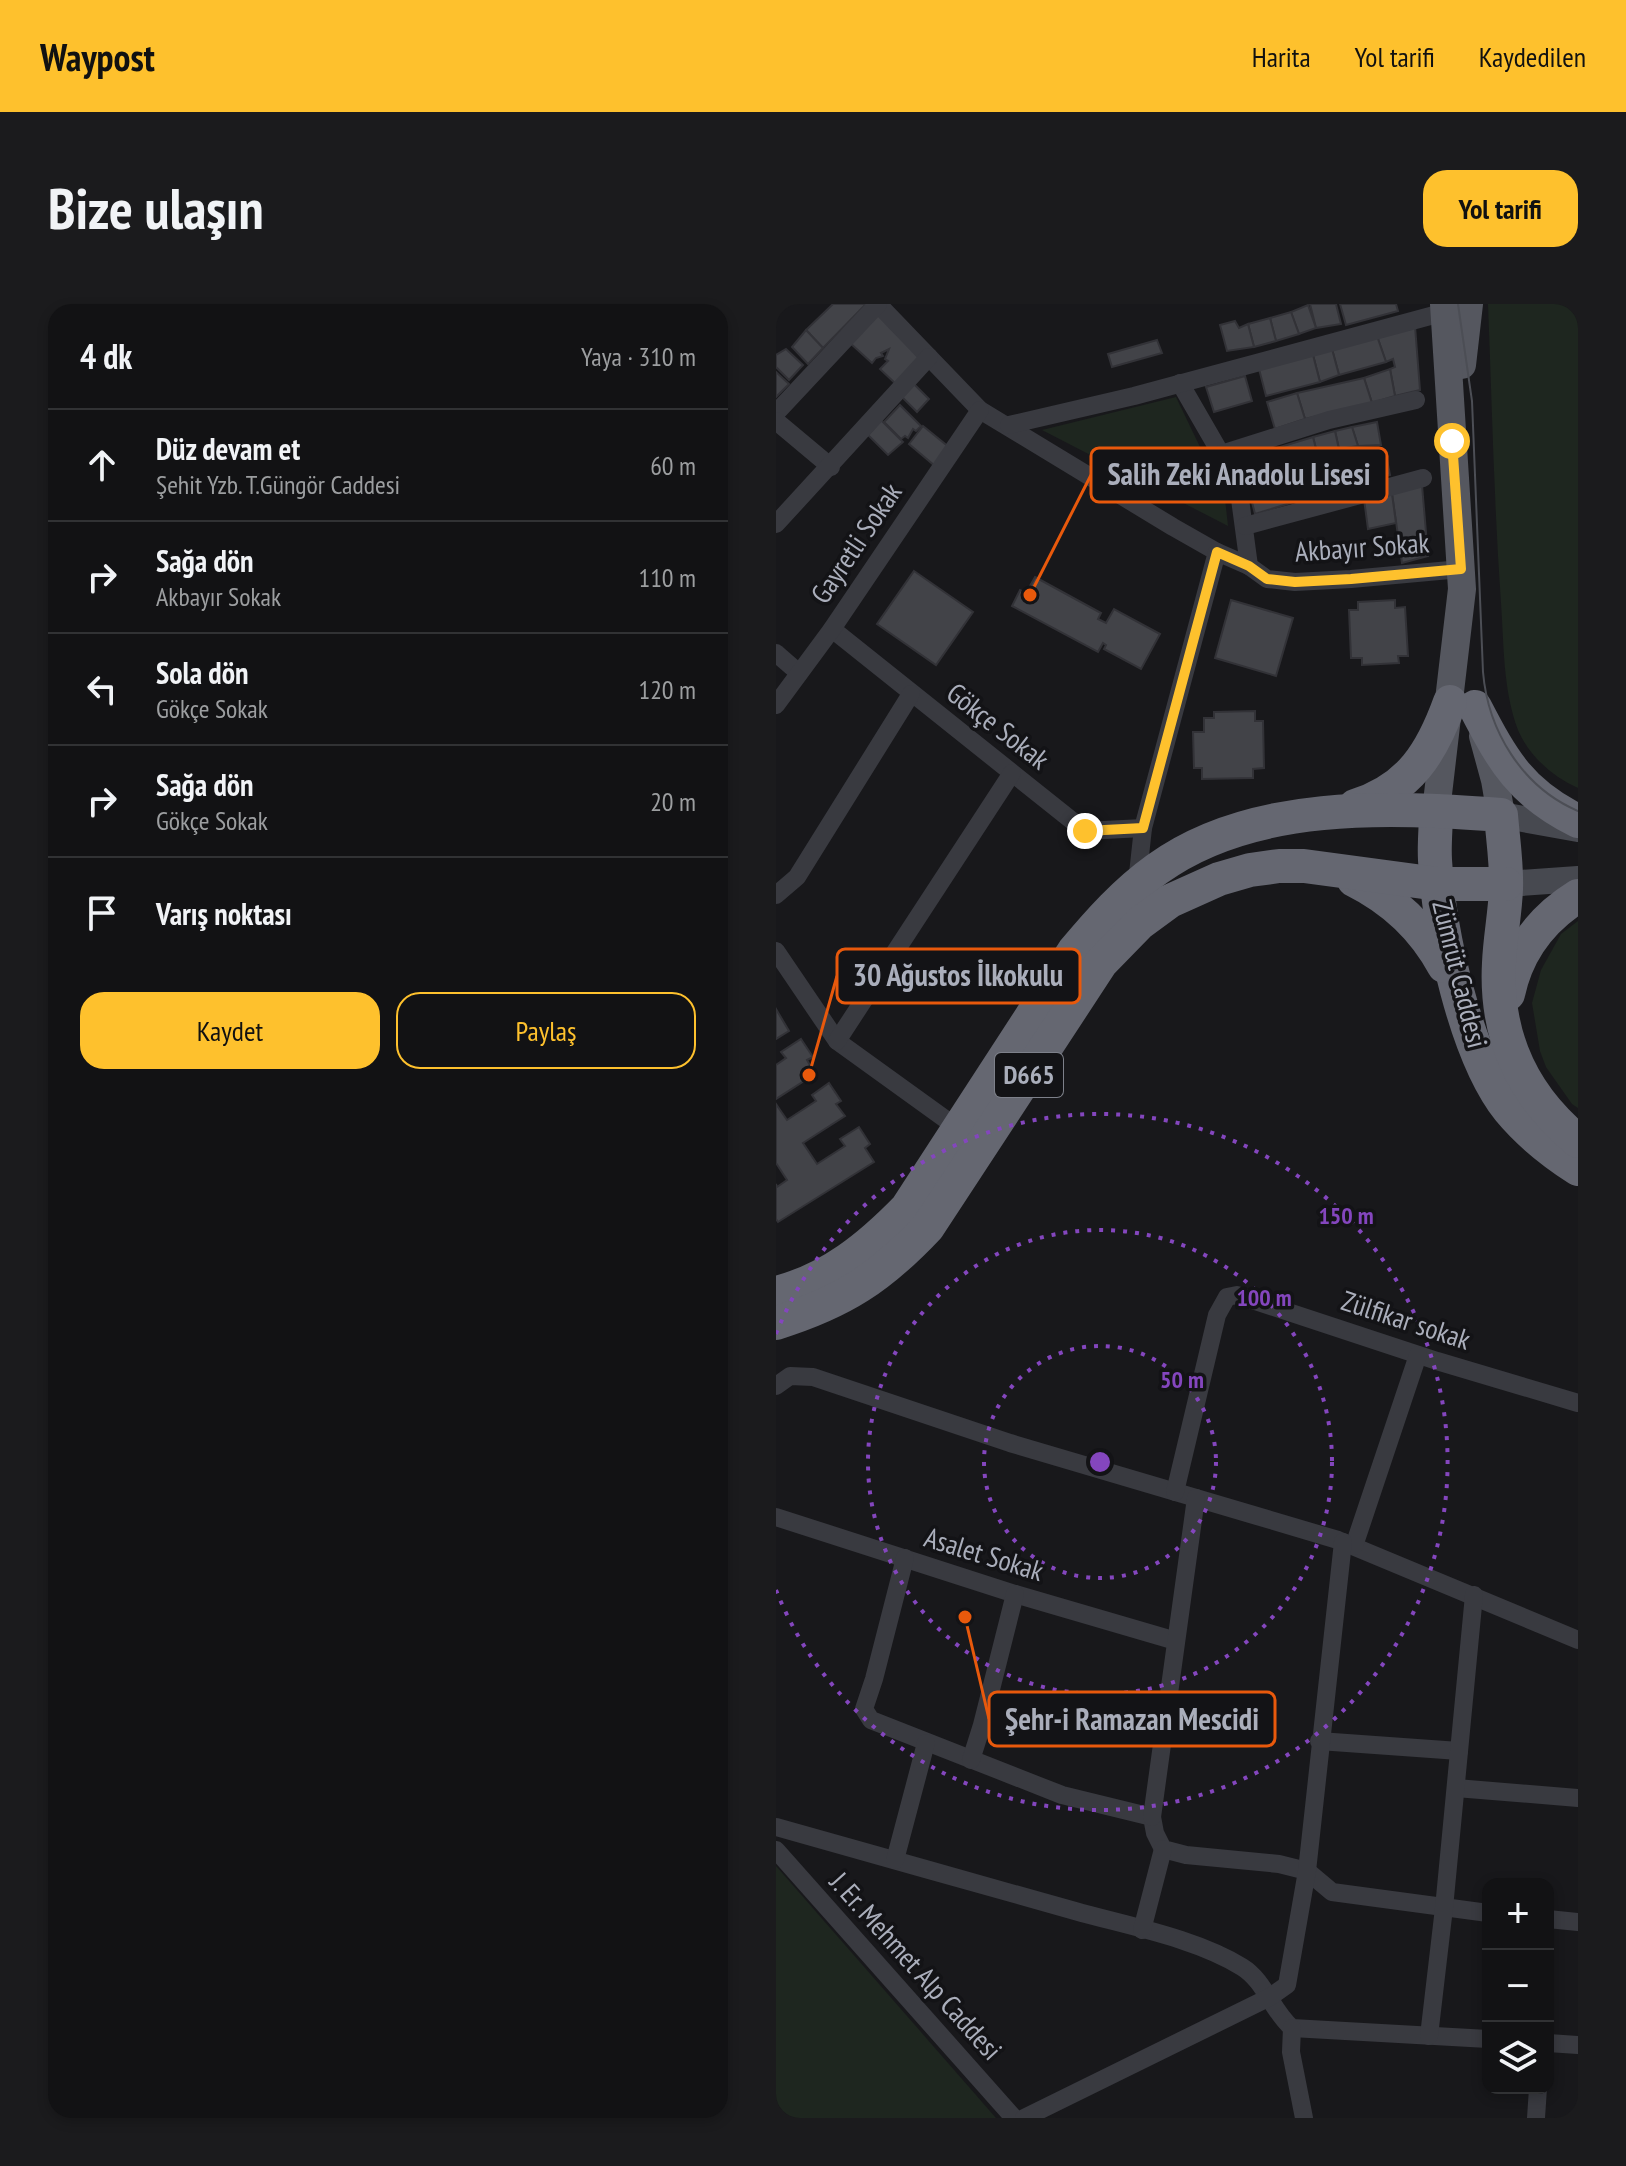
<!DOCTYPE html>
<html lang="tr">
<head>
<meta charset="utf-8">
<style>
  :root { --surface:#121214; --page:#1b1b1d; --text:#f1f3f6; --muted:#9c9ea0; --line:#313234; --accent:#fec12d }
  body { margin:0; font-family:"PT Sans Narrow",sans-serif; background:var(--page); color:var(--text) }
  .controls { position:absolute; right:24px; bottom:24px; display:grid; overflow:hidden; border-radius:16px; box-shadow:0 4px 12px #0003 }
  .controls button { width:72px; height:72px; display:grid; place-items:center; padding:0; border:0; border-bottom:2px solid var(--line); background:var(--surface); color:var(--text); font:40px sans-serif }
  .stop { position:absolute; width:24px; height:24px; margin:-18px; border:6px solid #fec12d; border-radius:50%; background:#fff }
  .stop.end { background:#fec12d; border-color:#fff; box-shadow:0 2px 8px #0008 }
  .list { margin:0; padding:0; list-style:none }
  h2 { display:flex; justify-content:space-between; align-items:center; height:104px; margin:0; padding:0 32px; font-size:34px }
  h2 small { font-size:26px; font-weight:400; color:var(--muted) }
  .list li { display:grid; grid-template-columns:52px 1fr auto; gap:24px; align-items:center; box-sizing:border-box; height:112px; padding:0 32px; border-top:2px solid var(--line) }
  .list b { display:block; font-size:30px; white-space:nowrap }
  .list p { margin:0; font-size:26px; white-space:nowrap; color:var(--muted) }
  .list em { font-size:26px; font-style:normal; color:var(--muted) }
  .actions { display:flex; gap:16px; padding:24px 32px }
  .actions a { flex:1; padding:18px 0; border:2px solid var(--accent); border-radius:24px; text-align:center; font-size:28px; color:var(--accent) }
  .actions .main { background:var(--accent); color:#111 }
  .icon { flex:none; width:44px; height:44px; fill:none; stroke:currentColor; stroke-width:2; stroke-linecap:round; stroke-linejoin:round }
  .map { position:relative; flex:none; width:802px; height:1814px; overflow:hidden; border-radius:24px }
  header { display:flex; align-items:center; gap:48px; box-sizing:border-box; height:112px; padding:0 40px; background:var(--accent); color:#111 }
  header strong { font-size:38px }
  nav { display:flex; gap:44px; margin-inline-start:auto; font-size:28px }
  .intro { display:flex; align-items:center; justify-content:space-between; box-sizing:border-box; height:192px; padding:0 48px }
  h1 { margin:0; font-size:56px }
  .button { padding:20px 36px; border-radius:24px; background:var(--accent); color:#111; font-size:28px; font-weight:700 }
  main { display:flex; gap:48px; padding:0 48px }
  aside { flex:1; background:var(--surface); border-radius:24px; box-shadow:0 4px 12px #0003 }
  .map>svg:first-child { display:block }
  .green { fill:#1e261f }
  .building { fill:#424348; stroke:#323237; stroke-width:2 }
  .lines { fill:none; stroke-linecap:round; stroke-linejoin:round }
  .street { stroke:#393a40; stroke-width:18 }
  .secondary { stroke:#474950; stroke-width:26 }
  .primary { stroke:#55575f; stroke-width:28 }
  .highway { stroke:#656771; stroke-width:34 }
  .tram { stroke:#4c4e55; stroke-width:2 }
  .route { stroke:#fec12d; stroke-width:10 }
  .ring { fill:none; stroke:#8446be; stroke-width:4; stroke-dasharray:4 8 }
  .labels { text-anchor:middle; stroke-width:7; stroke-linejoin:round; paint-order:stroke }
  .shield { fill:#131316; stroke:#7d808a; stroke-width:2 }
  .shield-label { font-size:26px; font-weight:bold; fill:#aaaebb }
  .street-label { font-size:28px; fill:#aaaebb; stroke:#131316 }
  .centre { fill:#8446be; stroke:#131316; stroke-width:4 }
  .ring-label { font-size:24px; text-anchor:middle; font-weight:bold; fill:#8446be; stroke:#131316; stroke-width:7; stroke-linejoin:round; paint-order:stroke }
  .leader { fill:none; stroke:#e8590c; stroke-width:3 }
  .callout-dot { fill:#e8590c; stroke:#131316; stroke-width:3 }
  .callout { fill:#131316; stroke:#e8590c; stroke-width:3 }
  .callout-label { font-size:30px; text-anchor:middle; font-weight:bold; fill:#aaaebb }
</style>
</head>
<body>
<header>
<strong>Waypost</strong>
<nav><a>Harita</a><a>Yol tarifi</a><a>Kaydedilen</a></nav>
</header>
<div class="intro"><h1>Bize ulaşın</h1><a class="button">Yol tarifi</a></div>
<main>
<aside>
<h2>4 dk<small>Yaya · 310 m</small></h2>
<ul class="list">
<li><svg class="icon" aria-label="ahead" viewBox="0 0 24 24"><path d="M12 20V5M6 11l6-6 6 6"/></svg><div><b>Düz devam et</b><p>Şehit Yzb. T.Güngör Caddesi</p></div><em>60 m</em></li>
<li><svg class="icon" aria-label="right" viewBox="0 0 24 24"><path d="M7 20v-9h11M14 6l5 5-5 5"/></svg><div><b>Sağa dön</b><p>Akbayır Sokak</p></div><em>110 m</em></li>
<li><svg class="icon" aria-label="left" viewBox="0 0 24 24"><path d="M17 20v-9H6M10 6l-5 5 5 5"/></svg><div><b>Sola dön</b><p>Gökçe Sokak</p></div><em>120 m</em></li>
<li><svg class="icon" aria-label="right" viewBox="0 0 24 24"><path d="M7 20v-9h11M14 6l5 5-5 5"/></svg><div><b>Sağa dön</b><p>Gökçe Sokak</p></div><em>20 m</em></li>
<li><svg class="icon" aria-label="arrive" viewBox="0 0 24 24"><path d="M6 21V4h12l-3 4 3 4H6"/></svg><div><b>Varış noktası</b></div></li>
</ul>
<div class="actions"><a class="main">Kaydet</a><a>Paylaş</a></div>
</aside>
<div class="map">
<svg width="802" height="1814" viewBox="0 0 802 1814">
  <rect width="100%" height="100%" fill="#18181b"/>
  <!-- green -->
  <g class="green">
    <path d="M712,0H802V484C777,473 753,452 742,426C727,386 728,342 725,299C718,200 716,100 712,0Z"/>
    <polygon points="400,93 449,195 452,222 266,126"/>
    <polygon points="802,617 802,804 796,800 770,763 764,747 756,699 765,666 785,630"/>
    <polygon points="0,1562 220,1814 0,1814"/>
  </g>
  <!-- building -->
  <g class="building">
    <polygon points="57,0 90,0 47,44 30,26"/>
    <polygon points="534,0 560,0 565,20 540,24"/>
    <polygon points="564,0 620,0 622,7 570,21"/>
    <polygon points="532,1 540,24 523,30 515,8"/>
    <polygon points="102,8 145,55 121,81 104,65 112,57 109,55 113,45 105,49 107,52 100,54 96,59 74,39"/>
    <polygon points="515,8 523,30 500,37 494,14"/>
    <polygon points="494,14 500,37 478,43 472,20"/>
    <polygon points="459,17 463,24 472,20 478,43 451,47 444,21"/>
    <polygon points="639,22 644,86 619,92 614,65 619,63 617,55 610,58 601,32"/>
    <polygon points="30,26 47,44 32,60 16,43"/>
    <polygon points="601,32 610,58 563,71 556,45"/>
    <polygon points="381,36 386,49 336,63 332,50"/>
    <polygon points="10,45 27,61 13,76 0,63 0,51"/>
    <polygon points="556,45 563,71 544,78 537,51"/>
    <polygon points="537,51 544,78 490,92 483,65"/>
    <polygon points="614,65 619,92 596,99 588,74"/>
    <polygon points="0,68 13,80 0,93"/>
    <polygon points="469,72 476,97 438,108 430,83"/>
    <polygon points="588,74 596,99 529,115 521,89"/>
    <polygon points="137,79 153,95 141,108 125,92"/>
    <polygon points="521,89 529,115 499,125 491,98"/>
    <polygon points="124,101 145,122 140,127 137,125 132,134 129,132 125,135 108,118"/>
    <polygon points="105,116 127,138 112,151 92,131"/>
    <polygon points="601,118 605,141 582,142 576,123"/>
    <polygon points="147,122 174,144 159,162 133,140"/>
    <polygon points="576,123 582,142 563,145 559,127"/>
    <polygon points="559,127 564,150 543,157 537,133"/>
    <polygon points="537,133 543,157 520,162 522,170 587,151 592,175 479,210 465,155"/>
    <polygon points="610,150 614,171 592,175 587,151"/>
    <polygon points="646,181 652,252 626,259 616,190"/>
    <polygon points="616,190 620,219 592,225 588,195"/>
    <polygon points="138,267 197,308 160,361 101,320"/>
    <polygon points="259,273 325,309 322,315 330,319 338,305 384,330 365,365 328,345 330,341 327,339 322,348 236,302 244,286 250,289"/>
    <polygon points="455,296 517,314 500,372 439,354"/>
    <polygon points="619,296 619,304 629,303 632,352 622,352 623,359 586,361 586,354 575,354 573,306 582,306 582,298"/>
    <polygon points="479,407 479,417 487,417 488,464 477,465 477,474 426,475 426,464 418,464 417,428 428,428 428,414 438,414 438,408"/>
    <polygon points="0,705 13,727 0,735"/>
    <polygon points="25,735 37,753 31,756 39,770 0,795 0,761 10,754 5,748"/>
    <polygon points="53,779 65,797 60,800 69,812 27,839 41,860 69,842 64,835 83,823 94,840 89,844 98,858 2,918 0,915 0,880 1,883 11,876 0,859 0,800 11,816 40,797 36,791"/>
  </g>
  <g class="lines">
    <!-- street -->
    <g class="street">
      <polyline points="102,0 204,106 397,223 441,248 473,262 491,275 519,278 575,275 685,265"/>
      <polyline points="404,79 445,150 464,195 473,262"/>
      <polyline points="0,109 102,0"/>
      <polyline points="0,117 55,163"/>
      <polyline points="233,121 358,92 669,8"/>
      <polyline points="445,150 553,116 640,96"/>
      <polyline points="0,220 153,53"/>
      <polyline points="469,222 647,174"/>
      <polyline points="56,325 309,527 367,524"/>
      <polyline points="0,349 23,369"/>
      <polyline points="0,401 56,325 204,106"/>
      <polyline points="361,579 367,524 441,248"/>
      <polyline points="0,591 21,573 135,390"/>
      <polyline points="0,647 61,737 183,825"/>
      <polyline points="61,737 236,469"/>
      <polyline points="0,1082 14,1072 37,1073 234,1139 562,1236 802,1336"/>
      <polyline points="399,1188 441,1011 451,993 461,991 661,1057 802,1099"/>
      <polyline points="0,1213 239,1290 400,1337"/>
      <polyline points="578,1242 642,1051"/>
      <polyline points="129,1254 98,1375 88,1405 95,1416 286,1491 376,1513 379,1529 387,1545 410,1551 503,1560 531,1567 556,1588 712,1609"/>
      <polyline points="543,1437 683,1447"/>
      <polyline points="195,1456 206,1421 239,1290"/>
      <polyline points="680,1484 802,1494"/>
      <polyline points="376,1513 420,1194"/>
      <path d="M0,1523C100,1551 199,1579 299,1607C352,1622 419,1634 466,1663C489,1677 496,1707 516,1724L712,1735"/>
      <polyline points="0,1546 238,1814"/>
      <polyline points="119,1556 150,1439"/>
      <polyline points="772,1615 802,1618"/>
      <polyline points="366,1626 387,1545"/>
      <polyline points="516,1724 515,1748 528,1814"/>
      <polyline points="653,1732 668,1604 698,1291"/>
      <polyline points="772,1739 802,1741"/>
      <polyline points="248,1814 494,1693 511,1681 531,1567 567,1238"/>
      <polyline points="760,1814 762,1784"/>
    </g>
    <!-- secondary -->
    <g class="secondary">
      <polyline points="725,511 802,525"/>
      <polyline points="730,580 802,575"/>
    </g>
    <!-- primary -->
    <g class="primary">
      <polyline points="686,61 693,0"/>
      <polyline points="707,432 719,476 725,511"/>
      <polyline points="660,507 686,285 668,0"/>
    </g>
    <!-- highway -->
    <g class="highway">
      <path d="M699,403C727,457 745,489 802,517"/>
      <path d="M579,502C634,485 656,448 674,398"/>
      <path d="M660,507C660,523 658,540 659,556C663,626 689,751 733,806C752,829 777,849 802,865"/>
      <path d="M578,576C618,596 647,623 668,662"/>
      <path d="M732,690C741,647 765,615 802,592"/>
      <path d="M0,989C53,976 94,942 131,904L298,647C323,617 349,588 381,565C476,496 613,503 725,511C727,536 731,561 730,585C729,610 724,634 723,659C719,731 746,791 802,837"/>
      <path d="M0,1019C67,998 104,974 152,923L325,659L364,619L394,597L443,575L474,566L503,562H528L662,580H730"/>
    </g>
    <!-- tram -->
    <path class="tram" d="M682,0L696,97L707,368C712,427 746,483 802,507"/>
  </g>
  <g class="lines">
    <!-- route -->
    <polyline class="route" points="309,527 367,524 441,248 473,262 491,275 519,278 575,275 685,265 676,137"/>
  </g>
  <!-- distance rings -->
  <g class="ring">
    <circle cx="324" cy="1158" r="116"/>
    <circle cx="324" cy="1158" r="232"/>
    <path d="M0 1030A348 348 0 1 1 0 1286"/>
  </g>
  <g class="labels">
    <!-- shield labels -->
    <rect class="shield" x="219" y="749" width="68" height="44" rx="6"/>
    <g class="shield-label">
      <text x="253" y="780">D665</text>
    </g>
    <!-- street labels -->
    <g class="street-label">
      <text transform="translate(80 239) rotate(-56)" y="10">Gayretli Sokak</text>
      <text transform="translate(586 243) rotate(-4)" y="10">Akbayır Sokak</text>
      <text transform="translate(222 422) rotate(38)" y="10">Gökçe Sokak</text>
      <text transform="translate(684 670) rotate(76)" y="10">Zümrüt Caddesi</text>
      <text transform="translate(630 1016) rotate(18)" y="10">Zülfikar sokak</text>
      <text transform="translate(208 1250) rotate(17)" y="10">Asalet Sokak</text>
      <text transform="translate(140 1662) rotate(48)" y="10">J. Er. Mehmet Alp Caddesi</text>
    </g>
  </g>
  <circle cx="324" cy="1158" r="12" class="centre"/>
  <g class="ring-label">
    <text x="570" y="920">150 m</text>
    <text x="488" y="1002">100 m</text>
    <text x="406" y="1084">50 m</text>
  </g>
  <!-- callouts -->
  <path class="leader" d="M254 291L315 171M33 771L61 672M189 1313L213 1415"/>
  <g class="callout-dot">
    <circle cx="254" cy="291" r="8"/>
    <circle cx="33" cy="771" r="8"/>
    <circle cx="189" cy="1313" r="8"/>
  </g>
  <g class="callout">
    <rect x="315" y="144" width="296" height="54" rx="8"/>
    <rect x="61" y="645" width="243" height="54" rx="8"/>
    <rect x="213" y="1388" width="286" height="54" rx="8"/>
  </g>
  <g class="callout-label">
    <text x="463" y="181">Salih Zeki Anadolu Lisesi</text>
    <text x="182" y="682">30 Ağustos İlkokulu</text>
    <text x="356" y="1426">Şehr-i Ramazan Mescidi</text>
  </g>
</svg>
<div class="controls">
<button>+</button>
<button>−</button>
<button><svg class="icon" aria-label="layers" viewBox="0 0 24 24"><path d="M12 4l9 5-9 5-9-5zM3 14l9 5 9-5"/></svg></button>
</div>
<div class="stop" style="left:676px;top:137px"></div>
<div class="stop end" style="left:309px;top:527px"></div>
</div>
</main>
</body>
</html>
